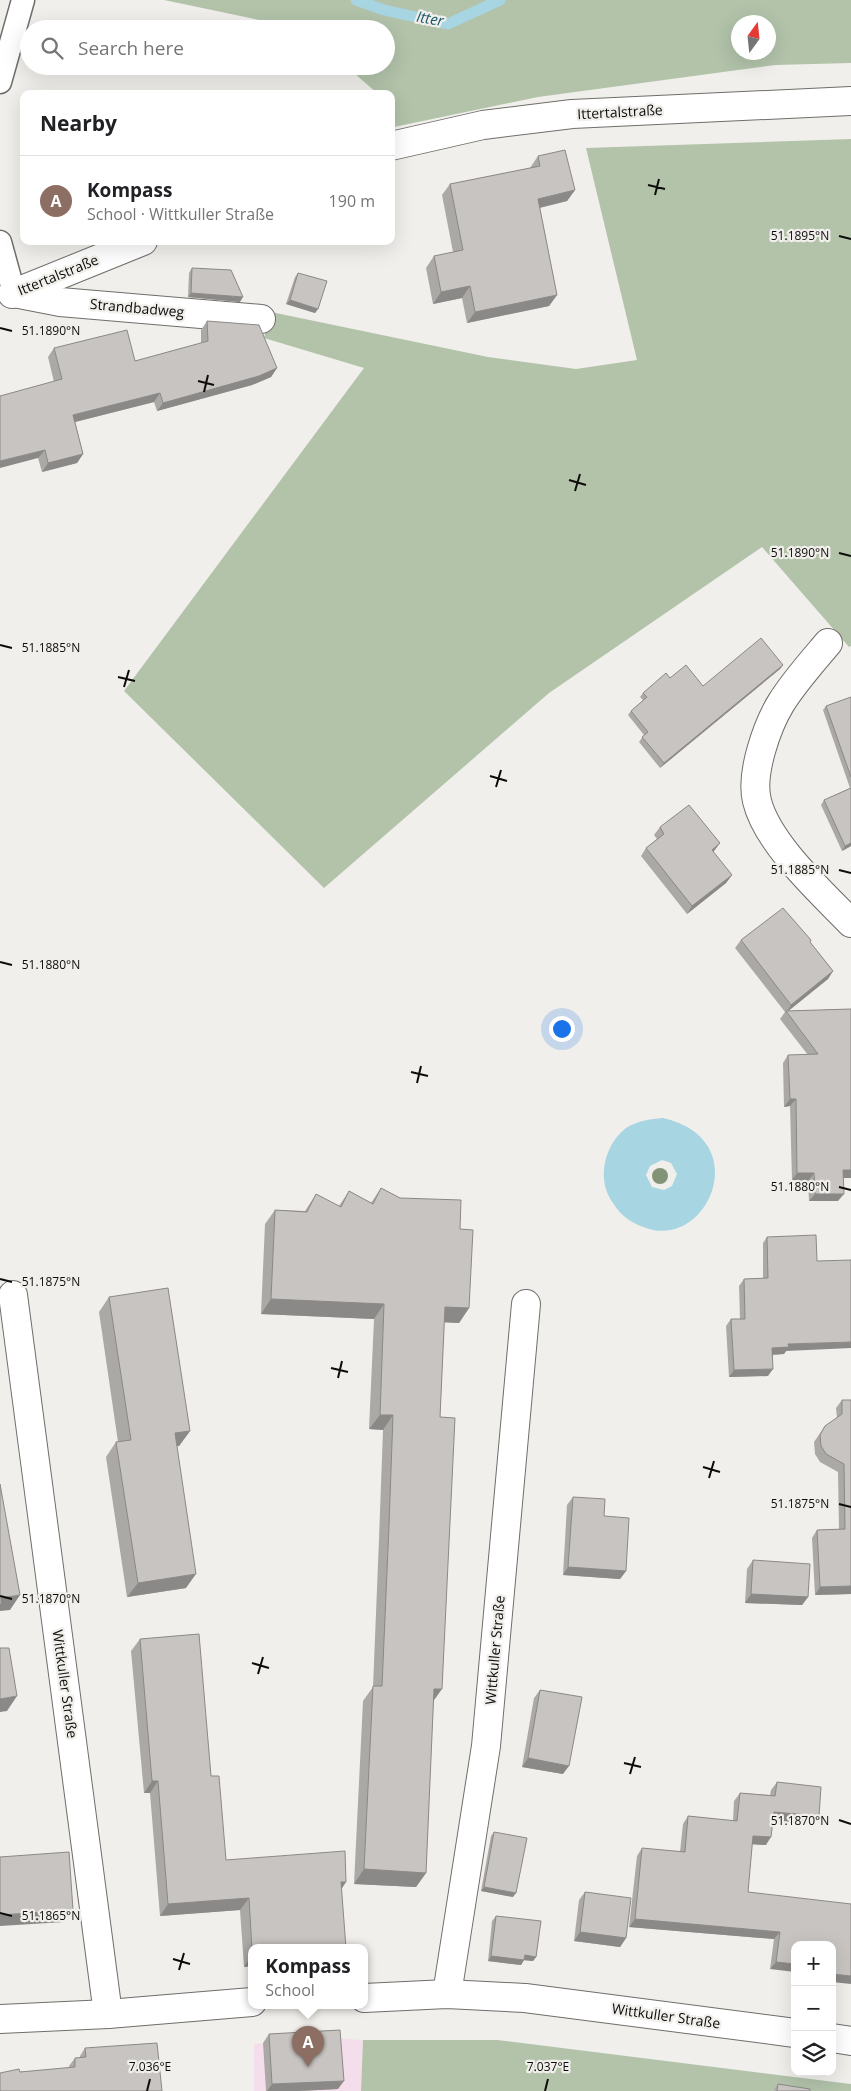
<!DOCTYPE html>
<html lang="en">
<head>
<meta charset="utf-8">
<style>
  :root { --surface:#fff; --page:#f2f2f2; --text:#202124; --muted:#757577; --line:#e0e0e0; --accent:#0b8043 }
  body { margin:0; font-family:"Open Sans",sans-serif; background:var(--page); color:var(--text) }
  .controls { position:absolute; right:15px; bottom:15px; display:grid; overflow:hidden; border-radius:10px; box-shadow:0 5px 20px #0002 }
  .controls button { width:45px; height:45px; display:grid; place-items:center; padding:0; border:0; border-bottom:1px solid var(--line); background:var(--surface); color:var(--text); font:25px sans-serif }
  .compass { position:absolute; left:731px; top:15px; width:45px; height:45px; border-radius:50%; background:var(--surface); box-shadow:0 5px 20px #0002; rotate:15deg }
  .you { position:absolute; left:561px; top:1028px; width:18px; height:18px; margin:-12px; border:4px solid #fff; border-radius:50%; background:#1a73e8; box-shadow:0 0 0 8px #1a73e833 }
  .badge { display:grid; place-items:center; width:32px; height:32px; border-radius:50%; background:var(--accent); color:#fff; font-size:16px; font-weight:700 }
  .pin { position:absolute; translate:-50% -41px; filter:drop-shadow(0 1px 2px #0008) }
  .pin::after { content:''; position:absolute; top:26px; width:18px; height:15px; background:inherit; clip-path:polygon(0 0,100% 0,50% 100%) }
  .popup { position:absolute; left:248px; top:1944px; width:120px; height:65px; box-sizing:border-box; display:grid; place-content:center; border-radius:10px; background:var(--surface); filter:drop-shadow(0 1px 4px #0005); font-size:16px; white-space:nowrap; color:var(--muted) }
  .popup b { font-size:19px; color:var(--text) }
  .popup::after { content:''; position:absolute; left:50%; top:100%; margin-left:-10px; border:10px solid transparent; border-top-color:var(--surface) }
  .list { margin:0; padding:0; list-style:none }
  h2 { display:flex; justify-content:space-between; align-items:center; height:65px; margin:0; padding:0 20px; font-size:21px }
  h2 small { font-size:16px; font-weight:400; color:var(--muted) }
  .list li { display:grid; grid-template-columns:32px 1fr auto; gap:15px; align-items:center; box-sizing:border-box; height:90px; padding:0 20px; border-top:1px solid var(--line) }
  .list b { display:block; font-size:19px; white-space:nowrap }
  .list p { margin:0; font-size:16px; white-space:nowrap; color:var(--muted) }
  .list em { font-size:16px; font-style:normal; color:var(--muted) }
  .icon { flex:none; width:28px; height:28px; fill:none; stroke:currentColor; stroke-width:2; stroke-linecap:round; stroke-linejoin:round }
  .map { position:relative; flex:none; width:851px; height:2091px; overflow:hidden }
  .search { position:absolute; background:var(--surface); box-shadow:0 5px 20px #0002; left:20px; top:20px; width:375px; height:55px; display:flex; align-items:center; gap:12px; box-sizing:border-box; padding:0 18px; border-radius:28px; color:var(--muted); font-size:19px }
  .panel { position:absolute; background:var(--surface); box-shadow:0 5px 20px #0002; left:20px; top:90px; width:375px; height:155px; border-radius:10px }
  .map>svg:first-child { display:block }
  .education { fill:#f4deec }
  .green { fill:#b2c3aa; fill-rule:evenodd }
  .water { fill:#a7d5e2; fill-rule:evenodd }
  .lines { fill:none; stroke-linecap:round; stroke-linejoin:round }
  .stream { stroke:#a7d5e2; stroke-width:11 }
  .lane-casing { stroke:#706d6a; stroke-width:25 }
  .street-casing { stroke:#706d6a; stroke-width:30 }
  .secondary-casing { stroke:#706d6a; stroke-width:30 }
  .lane { stroke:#fff; stroke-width:22 }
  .street { stroke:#fff; stroke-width:28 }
  .secondary { stroke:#fff; stroke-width:28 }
  .tree { fill:#839378 }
  .wall { fill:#aba9a6 }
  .shaded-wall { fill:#8b8987 }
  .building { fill:#c7c4c1; stroke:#8b8987 }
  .ticks { fill:none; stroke:#0c0c0a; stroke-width:2 }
  .labels { text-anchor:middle; stroke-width:4.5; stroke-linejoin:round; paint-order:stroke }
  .street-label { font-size:14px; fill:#0c0c0a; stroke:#f1efeb }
  .water-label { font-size:15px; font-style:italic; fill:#1b5967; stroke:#f1efeb }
  .ticks-label { font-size:12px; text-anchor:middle; fill:#0c0c0a; stroke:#f1efeb; stroke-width:4.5; stroke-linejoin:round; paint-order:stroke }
</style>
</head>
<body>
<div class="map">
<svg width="851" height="2091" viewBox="0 0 851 2091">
  <rect width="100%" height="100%" fill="#f1efeb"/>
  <!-- education -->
  <polygon class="education" points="334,2038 363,2040 361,2091 254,2091 254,2044"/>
  <!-- green -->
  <g class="green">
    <path d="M164,0H851V63L775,65L538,97L394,127V108L391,105V94H378L346,66H386V29H302ZM738,22H768V52H738Z"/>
    <polygon points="851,139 851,646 849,647 762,547 549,693 324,888 124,691 364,368 264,338 271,312 488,357 576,369 637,360 586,148"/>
    <polygon points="363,2040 497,2040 851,2084 851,2091 361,2091"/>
  </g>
  <!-- water -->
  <path class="water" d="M663,1118C756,1139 708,1250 646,1228C631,1223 621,1216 613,1203C596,1180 604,1145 626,1128C637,1121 650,1119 663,1118ZM662,1160L671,1163L677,1174L672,1186L664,1190L652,1187L646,1175L650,1166Z"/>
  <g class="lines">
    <!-- stream -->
    <polyline class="stream" points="356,0 384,10 448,24 500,0"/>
    <!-- lane casing -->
    <g class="lane-casing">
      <g id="lane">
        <polyline points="0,82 23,0"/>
        <polyline points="0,242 14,293"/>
      </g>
    </g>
    <!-- street casing -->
    <g class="street-casing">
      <g id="street">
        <polyline points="391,146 483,125 572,114 851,101"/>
        <polyline points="14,293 60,302 261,319"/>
        <polyline points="12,294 143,241"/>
        <path d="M828,643C812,662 794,682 781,703C767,726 750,774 757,801C767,843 821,892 851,923"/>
        <polyline points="13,1295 108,2014"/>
        <polyline points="447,1994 486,1746 526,1304"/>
      </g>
    </g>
    <!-- secondary casing -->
    <g class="secondary-casing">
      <g id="secondary">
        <polyline points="364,1998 447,1994 525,1998 795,2033"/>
        <polyline points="0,2019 108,2014 252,2002"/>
        <polyline points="832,2038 851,2041"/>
      </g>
    </g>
    <!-- lane -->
    <use href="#lane" class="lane"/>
    <!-- street -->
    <use href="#street" class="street"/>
    <!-- secondary -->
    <use href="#secondary" class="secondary"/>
  </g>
  <!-- trees -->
  <circle class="tree" cx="660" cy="1176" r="8"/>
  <!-- wall -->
  <g class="wall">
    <polygon points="538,156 575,190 567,201 540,208 557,295 549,306 467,323 462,298 433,304 426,268 434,256 453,252 442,195 450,184 530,168"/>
    <polygon points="192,268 240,302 188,297 189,273"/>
    <polygon points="298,273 318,309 315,313 286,304 295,277"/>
    <polygon points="207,321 277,368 271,377 252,385 157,411 154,402 75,422 83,454 77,463 42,472 38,458 54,382 48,357 54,348 135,361 201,343 201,330"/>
    <polygon points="783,665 780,669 660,768 639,742 644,735 628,715 631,711 643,700 640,697 643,693 670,678 703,686"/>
    <polygon points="851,697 851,846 842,851 821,805 824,800 850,788 823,710 826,706"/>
    <polygon points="660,827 720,843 713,852 732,875 726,883 687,914 641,856 646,848 657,839 654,835"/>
    <polygon points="741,940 810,942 833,971 828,979 787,1011 851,1009 851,1178 843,1178 838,1201 809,1201 808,1181 792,1180 790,1106 784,1107 783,1063 788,1055 808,1055 780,1019 785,1012 735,948"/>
    <polygon points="381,1188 460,1229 469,1308 459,1323 444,1322 440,1417 433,1702 426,1873 416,1887 354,1884 363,1701 373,1687 379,1539 383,1430 369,1429 374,1319 261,1314 265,1224 275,1210 305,1211 316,1194 339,1206 349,1191 371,1203"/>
    <polygon points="767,1237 786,1351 784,1354 772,1355 768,1376 729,1377 726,1326 731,1319 740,1319 739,1286 744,1279 763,1278 763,1243"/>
    <polygon points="109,1297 190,1431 179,1446 177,1446 186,1588 127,1597 106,1457 116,1442 118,1442 99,1312"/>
    <polygon points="842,1400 851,1400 851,1594 815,1595 812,1538 817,1530 839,1529 838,1472 820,1462 815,1454 814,1442 825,1426 837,1418 836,1408"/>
    <polygon points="573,1497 604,1516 626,1571 620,1579 563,1575 567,1505"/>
    <polygon points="753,1560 808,1597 802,1605 745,1603 747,1569"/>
    <polygon points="140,1639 211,1776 226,1860 346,1882 342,1888 252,1948 252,1966 244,1967 240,1910 160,1916 150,1793 144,1793 131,1651"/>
    <polygon points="540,1690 563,1774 522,1767 534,1698"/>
    <polygon points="777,1782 813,1824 773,1820 766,1845 752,1844 748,1892 832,1945 770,1969 774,1939 629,1927 637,1856 642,1848 680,1852 683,1824 688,1816 733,1821 734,1801 740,1793 770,1795 771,1790"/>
    <polygon points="494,1832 513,1897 481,1891 491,1836"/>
    <polygon points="585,1892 626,1938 620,1947 574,1941 579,1900"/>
    <polygon points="496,1916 536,1957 533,1961 524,1960 521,1965 488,1961 492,1921"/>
    <polygon points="269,2034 338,2089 298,2091 266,2091 263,2043"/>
    <polygon points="85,2048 162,2091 20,2072 69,2068 69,2066 75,2058 80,2058 80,2056"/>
    <polygon points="778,2084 810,2091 774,2091 775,2088"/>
  </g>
  <!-- shaded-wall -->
  <g class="shaded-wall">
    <polygon points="575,190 567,201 530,210 538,199"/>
    <polygon points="470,286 462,298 433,304 441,292"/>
    <polygon points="191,293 243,297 240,302 188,297"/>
    <polygon points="557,295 549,306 467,323 475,312"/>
    <polygon points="290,300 318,309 315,313 286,304"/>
    <polygon points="277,368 271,377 252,385 157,411 163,403"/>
    <polygon points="160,393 154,402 67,424 73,415"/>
    <polygon points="45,450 38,458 0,468 0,461"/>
    <polygon points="83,454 77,463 42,472 48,463"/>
    <polygon points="783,665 780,669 660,768 664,763"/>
    <polygon points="720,843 714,851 706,858 712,850"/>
    <polygon points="851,843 851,846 842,851 845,846"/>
    <polygon points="732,875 726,883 687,914 692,906"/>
    <polygon points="833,971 828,979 786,1013 791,1005"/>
    <polygon points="790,1099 796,1099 790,1106 784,1107"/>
    <polygon points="843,1170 851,1170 851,1178 838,1178"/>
    <polygon points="797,1173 814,1173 808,1181 792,1180"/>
    <polygon points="815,1194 844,1194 838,1201 809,1201"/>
    <polygon points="271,1299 384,1304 374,1319 261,1314"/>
    <polygon points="445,1307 469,1308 459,1323 435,1322"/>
    <polygon points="851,1342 851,1348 786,1351 784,1354 767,1355 772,1348 788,1344"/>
    <polygon points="773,1369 768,1376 729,1377 734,1370"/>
    <polygon points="380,1415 393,1415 383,1430 369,1429"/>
    <polygon points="190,1431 179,1446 164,1448 175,1433"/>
    <polygon points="568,1567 626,1571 620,1579 563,1575"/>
    <polygon points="196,1574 186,1588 127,1597 138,1583"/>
    <polygon points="851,1586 851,1594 815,1595 820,1587"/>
    <polygon points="751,1594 808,1597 802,1605 745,1603"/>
    <polygon points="20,1595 10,1610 0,1611 0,1599 1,1598"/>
    <polygon points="434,1689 442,1689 432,1703"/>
    <polygon points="17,1696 7,1711 0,1712 0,1699"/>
    <polygon points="528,1758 569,1766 563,1774 522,1767"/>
    <polygon points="152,1781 158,1781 150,1793 144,1793"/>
    <polygon points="774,1812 819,1816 813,1824 768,1820"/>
    <polygon points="753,1836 771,1837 766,1845 747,1844"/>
    <polygon points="364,1869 426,1873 416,1887 354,1884"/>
    <polygon points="341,1882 346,1882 338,1894"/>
    <polygon points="484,1887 516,1893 513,1897 481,1891"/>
    <polygon points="249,1898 240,1910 160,1916 168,1904"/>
    <polygon points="73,1910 64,1922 0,1926 0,1915"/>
    <polygon points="635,1919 780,1932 774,1939 629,1927"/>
    <polygon points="580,1932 626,1938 620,1947 574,1941"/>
    <polygon points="252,1955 252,1966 244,1967"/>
    <polygon points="525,1955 536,1957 533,1961 522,1960"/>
    <polygon points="491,1956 524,1960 521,1965 488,1961"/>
    <polygon points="776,1962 795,1964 795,1972 770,1969"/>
    <polygon points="832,1974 851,1976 851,1984 832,1982"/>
    <polygon points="344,2081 338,2089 298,2091 267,2091 272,2084"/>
  </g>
  <!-- building -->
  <g class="building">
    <polygon points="565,150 575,190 538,199 557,295 475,312 470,286 441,292 434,256 463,250 450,184 540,166 538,156"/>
    <polygon points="192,268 231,270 243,297 191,293"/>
    <polygon points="298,273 327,281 318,309 290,300"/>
    <polygon points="207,321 259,325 277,368 259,376 163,403 160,393 73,415 83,454 48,463 45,450 0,461 0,396 62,379 54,348 127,330 135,361 208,341"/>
    <polygon points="761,638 783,665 664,763 642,737 648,732 631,711 647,697 643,693 666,673 670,678 686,665 703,686"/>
    <polygon points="851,697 851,777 826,706"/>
    <polygon points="851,788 851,843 845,846 824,800"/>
    <polygon points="689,805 720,843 712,850 732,875 692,906 646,848 664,834 660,827"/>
    <polygon points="783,908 811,940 810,942 833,971 791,1005 741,940"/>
    <polygon points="851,1009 851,1170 843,1170 844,1194 815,1194 814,1173 797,1173 796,1099 790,1099 788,1055 818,1054 786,1011"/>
    <polygon points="381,1188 400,1198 461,1200 460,1229 473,1230 469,1308 445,1307 440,1417 455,1418 442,1689 434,1689 426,1873 364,1869 373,1686 382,1686 389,1525 393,1415 380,1415 384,1304 271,1299 275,1210 307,1212 316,1194 341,1207 349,1191 373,1204"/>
    <polygon points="816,1235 817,1261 851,1260 851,1342 788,1344 789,1347 772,1348 773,1369 734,1370 731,1319 745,1319 744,1279 768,1278 767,1237"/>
    <polygon points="168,1288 190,1431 175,1433 196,1574 138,1583 116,1442 131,1440 109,1297"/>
    <polygon points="842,1400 851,1400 851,1586 820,1587 817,1530 845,1529 844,1464 826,1454 821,1446 820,1435 825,1426 842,1414"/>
    <polygon points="0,1484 20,1595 1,1598 2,1604 0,1604"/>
    <polygon points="573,1497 605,1499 604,1516 629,1518 626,1571 568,1567"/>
    <polygon points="753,1560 810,1564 808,1597 751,1594"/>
    <polygon points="199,1634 211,1776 219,1776 226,1860 345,1851 346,1882 341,1882 346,1948 252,1948 252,1950 249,1898 168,1904 158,1781 152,1781 140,1639"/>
    <polygon points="0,1648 9,1648 17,1696 0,1699"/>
    <polygon points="540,1690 582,1697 569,1766 528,1758"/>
    <polygon points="777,1782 821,1787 819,1816 774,1812 771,1837 753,1836 748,1892 851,1904 851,1976 832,1974 832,1945 795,1945 795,1964 776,1962 780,1932 635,1919 642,1848 685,1852 688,1816 737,1821 740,1793 775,1796"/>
    <polygon points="494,1832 527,1838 516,1893 484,1887"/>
    <polygon points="69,1852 73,1910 0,1915 0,1857"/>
    <polygon points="585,1892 631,1898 626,1938 580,1932"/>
    <polygon points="496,1916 541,1921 536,1957 525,1955 524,1960 491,1956"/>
    <polygon points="340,2030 344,2081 272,2084 269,2034"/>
    <polygon points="157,2043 162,2091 0,2091 0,2073 19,2069 20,2072 75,2067 75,2058 86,2057 85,2048"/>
    <polygon points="778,2084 810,2089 810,2091 777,2091"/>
  </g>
  <!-- ticks -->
  <path class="ticks" d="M648,185L665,189M655,195L659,179M839,236L851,239M0,328L12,331M198,381L214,385M204,392L208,375M569,480L586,485M575,491L580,474M839,553L851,556M0,645L12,648M118,677L135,681M124,687L129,670M490,776L507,781M496,787L501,770M839,870L851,873M0,962L12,965M411,1072L428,1076M417,1083L421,1066M839,1187L851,1190M0,1279L12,1282M331,1368L348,1372M338,1378L342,1361M703,1467L720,1472M709,1478L714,1461M839,1504L851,1507M0,1596L12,1599M252,1663L269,1668M258,1674L263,1657M624,1763L641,1767M630,1774L635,1757M839,1820L851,1824M0,1913L12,1916M173,1959L190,1964M179,1970L184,1953M147,2091L150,2079M545,2091L548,2079"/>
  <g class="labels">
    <!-- street labels -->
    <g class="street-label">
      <text transform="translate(620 112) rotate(-3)" y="5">Ittertalstraße</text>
      <text transform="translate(58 275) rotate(-22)" y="5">Ittertalstraße</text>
      <text transform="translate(137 308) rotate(5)" y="5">Strandbadweg</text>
      <text transform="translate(495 1650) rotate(-85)" y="5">Wittkuller Straße</text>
      <text transform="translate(65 1684) rotate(82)" y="5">Wittkuller Straße</text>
      <text transform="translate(666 2016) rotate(8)" y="5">Wittkuller Straße</text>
    </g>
    <!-- water labels -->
    <g class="water-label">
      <text transform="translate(430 19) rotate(10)" y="5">Itter</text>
    </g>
  </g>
  <g class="ticks-label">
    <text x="800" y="240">51.1895°N</text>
    <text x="51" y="335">51.1890°N</text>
    <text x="800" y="557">51.1890°N</text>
    <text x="51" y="652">51.1885°N</text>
    <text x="800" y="874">51.1885°N</text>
    <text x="51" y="969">51.1880°N</text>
    <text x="800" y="1191">51.1880°N</text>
    <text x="51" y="1286">51.1875°N</text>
    <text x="800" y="1508">51.1875°N</text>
    <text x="51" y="1603">51.1870°N</text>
    <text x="800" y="1825">51.1870°N</text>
    <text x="51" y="1920">51.1865°N</text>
    <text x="150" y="2071">7.036°E</text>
    <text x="548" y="2071">7.037°E</text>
  </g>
</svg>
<div class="controls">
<button>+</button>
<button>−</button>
<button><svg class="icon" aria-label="layers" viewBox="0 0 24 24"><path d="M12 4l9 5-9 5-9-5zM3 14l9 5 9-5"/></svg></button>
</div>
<svg class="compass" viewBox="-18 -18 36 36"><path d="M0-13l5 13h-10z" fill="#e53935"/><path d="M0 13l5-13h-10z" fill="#757577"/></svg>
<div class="you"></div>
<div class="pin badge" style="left:308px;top:2067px;background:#8d6e63">A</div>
<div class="popup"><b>Kompass</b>School</div>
<div class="search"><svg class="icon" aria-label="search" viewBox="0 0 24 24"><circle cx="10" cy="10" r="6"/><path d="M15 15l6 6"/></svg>Search here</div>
<section class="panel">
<h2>Nearby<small></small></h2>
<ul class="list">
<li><span class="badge" style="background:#8d6e63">A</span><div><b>Kompass</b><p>School · Wittkuller Straße</p></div><em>190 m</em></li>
</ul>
</section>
</div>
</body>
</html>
